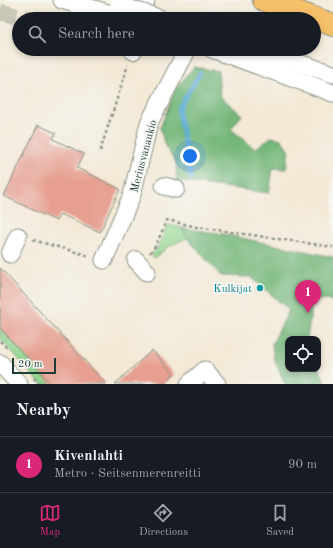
<!DOCTYPE html>
<html lang="en">
<head>
<meta charset="utf-8">
<style>
  :root { --surface:#171b24; --page:#20242c; --text:#f1f3f6; --muted:#9ea1a6; --line:#363941; --accent:#db2777 }
  body { margin:0; font-family:"Old Standard TT",serif; background:var(--page); color:var(--text) }
  .controls { position:absolute; right:12px; bottom:12px; display:grid; overflow:hidden; border-radius:8px; box-shadow:0 2px 6px #0003 }
  .controls button { width:36px; height:36px; display:grid; place-items:center; padding:0; border:0; border-bottom:1px solid var(--line); background:var(--surface); color:var(--text); font:20px sans-serif }
  .scale { position:absolute; left:12px; bottom:10px; width:44px; box-sizing:border-box; padding-left:4px; border:2px solid #1f3d34; border-top:0; font-size:11px; line-height:14px; white-space:nowrap; color:#1f3d34; -webkit-text-stroke:3px #f6f6f2; paint-order:stroke }
  .you { position:absolute; left:190px; top:156px; width:14px; height:14px; margin:-10px; border:3px solid #fff; border-radius:50%; background:#1a73e8; box-shadow:0 0 0 6px #1a73e833 }
  .badge { display:grid; place-items:center; width:26px; height:26px; border-radius:50%; background:var(--accent); color:#fff; font-size:13px; font-weight:700 }
  .pin { position:absolute; translate:-50% -33px; filter:drop-shadow(0 1px 2px #0008) }
  .pin::after { content:''; position:absolute; top:21px; width:14px; height:12px; background:inherit; clip-path:polygon(0 0,100% 0,50% 100%) }
  .list { margin:0; padding:0; list-style:none }
  h2 { display:flex; justify-content:space-between; align-items:center; height:52px; margin:0; padding:0 16px; font-size:17px }
  h2 small { font-size:13px; font-weight:400; color:var(--muted) }
  .list li { display:grid; grid-template-columns:26px 1fr auto; gap:12px; align-items:center; box-sizing:border-box; height:56px; padding:0 16px; border-top:1px solid var(--line) }
  .list b { display:block; font-size:15px; white-space:nowrap }
  .list p { margin:0; font-size:13px; white-space:nowrap; color:var(--muted) }
  .list em { font-size:13px; font-style:normal; color:var(--muted) }
  .icon { flex:none; width:22px; height:22px; fill:none; stroke:currentColor; stroke-width:2; stroke-linecap:round; stroke-linejoin:round }
  .map { position:relative; flex:none; width:333px; height:384px; overflow:hidden }
  .search { position:absolute; background:var(--surface); box-shadow:0 2px 6px #0003; left:12px; right:12px; top:12px; height:44px; display:flex; align-items:center; gap:10px; box-sizing:border-box; padding:0 14px; border-radius:22px; color:var(--muted); font-size:15px }
  .sheet { height:108px; background:var(--surface) }
  nav { display:flex; justify-content:space-around; align-items:center; box-sizing:border-box; height:56px; border-top:1px solid var(--line); background:var(--surface); font-size:11px; color:var(--muted) }
  nav a { display:grid; justify-items:center; gap:2px }
  nav .on { color:var(--accent) }
  .map>svg:first-child { display:block }
  .green { fill:#92d68f; stroke:#588a62 }
  .forest { fill:#75b77a; stroke:#4a7a57 }
  .lines { fill:none; stroke-linecap:round; stroke-linejoin:round }
  .stream { stroke:#5dadd7; stroke-width:4.5 }
  .building { fill:#e69f90 }
  .minor-tunnel { stroke:#c9c7b6; stroke-width:17; stroke-dasharray:17 8; stroke-linecap:butt }
  .minor-casing { stroke:#899385; stroke-width:19 }
  .highway-casing { stroke:#899385; stroke-width:24 }
  .path { stroke:#899385; stroke-width:2.5; stroke-dasharray:3 3; stroke-linecap:butt }
  .minor { stroke:#fff; stroke-width:17 }
  .highway { stroke:#f6c06b; stroke-width:22 }
  .minor-bridge-casing { stroke:#899385; stroke-width:19; stroke-linecap:butt }
  .minor-bridge { stroke:#fff; stroke-width:17 }
  .culture-dot { fill:#0f9aa8; stroke:#f6f6f2; stroke-width:1.5 }
  .labels { text-anchor:middle; stroke-width:4; stroke-linejoin:round; paint-order:stroke }
  .street-label { font-size:11px; fill:#1f3d34; stroke:#f6f6f2 }
  .culture-label { font-size:11px; fill:#0d838f; stroke:#f6f6f2; text-anchor:end }
</style>
</head>
<body>
<div class="map">
<svg width="333" height="384" viewBox="0 0 333 384">
  <rect width="100%" height="100%" fill="#f6f6f2"/>
  <filter id="ink" filterUnits="userSpaceOnUse"><feTurbulence type="fractalNoise" baseFrequency=".025" numOctaves="2"/><feDisplacementMap in="SourceGraphic" scale="8" xChannelSelector="R" yChannelSelector="G"/><feConvolveMatrix kernelMatrix="1 2 1 2 8 2 1 2 1" color-interpolation-filters="sRGB"/></filter>
  <filter id="wash" filterUnits="userSpaceOnUse"><feTurbulence type="fractalNoise" baseFrequency=".012" numOctaves="4" result="noise"/><feDisplacementMap in="SourceGraphic" scale="16" xChannelSelector="R" yChannelSelector="G"/><feGaussianBlur stdDeviation="0.9" result="paint"/><feColorMatrix in="noise" values="0 0 0 0 0 0 0 0 0 0 0 0 0 0 0 0 0 1.4 0 .05"/><feComposite in="paint" operator="in"/></filter>
  <g filter="url(#wash)">
    <rect width="100%" height="100%" fill="#f3e9d6"/>
    <!-- green -->
    <g class="green">
      <polygon points="171,225 181,228 187,238 168,247 154,258 152,255 157,249 167,226"/>
      <polygon points="0,328 51,384 41,384 0,338"/>
    </g>
    <!-- forest -->
    <g class="forest">
      <polygon points="194,67 218,71 220,96 242,115 231,129 255,149 271,137 281,139 289,150 286,169 273,168 269,193 177,181 176,162 165,146 160,128 176,88"/>
      <polygon points="181,228 218,233 333,257 333,301 313,299 307,339 288,339 288,369 318,369 318,367 325,380 321,384 285,384 274,359 272,344 289,310 251,277 221,276 187,238"/>
    </g>
    <g class="lines">
      <!-- stream -->
      <polyline class="stream" points="191,179 178,109 200,73"/>
    </g>
    <g id="blocks">
      <!-- building -->
      <g class="building">
        <polygon points="38,125 56,133 53,139 84,154 77,168 120,189 100,232 60,214 56,221 4,196"/>
        <polygon points="0,268 13,282 106,384 51,384 0,328"/>
        <polygon points="152,350 174,374 163,384 115,384"/>
      </g>
    </g>
  </g>
  <g filter="url(#ink)">
    <use href="#blocks" fill-opacity="0" stroke="#899385" stroke-width="1"/>
    <g class="lines">
      <!-- minor-tunnel -->
      <polyline class="minor-tunnel" points="0,12 28,19"/>
      <!-- minor casing -->
      <g class="minor-casing">
        <g id="minor">
          <polyline points="62,0 129,19"/>
          <polyline points="141,19 146,0"/>
          <polyline points="212,49 333,93"/>
          <polyline points="256,49 333,74"/>
          <polyline points="133,51 133,49"/>
          <polyline points="164,186 176,189"/>
          <polyline points="10,254 18,236"/>
          <polyline points="104,260 132,195 149,123 185,54"/>
          <polyline points="136,260 147,272"/>
          <polyline points="0,363 19,384"/>
          <polyline points="189,384 205,370 217,384"/>
        </g>
      </g>
      <!-- highway casing -->
      <g class="highway-casing">
        <polyline id="highway" points="264,0 333,25"/>
      </g>
      <!-- path -->
      <g class="path">
        <polyline points="100,151 128,65"/>
        <polyline points="33,240 90,256"/>
        <polyline points="150,253 156,245 167,220 197,227 333,247"/>
        <polyline points="0,341 8,349"/>
        <polyline points="34,378 39,384"/>
      </g>
      <!-- minor -->
      <use href="#minor" class="minor"/>
      <!-- highway -->
      <use href="#highway" class="highway"/>
      <!-- minor-bridge casing -->
      <g class="minor-bridge-casing">
        <polyline id="minor-bridge" points="119,5 162,19"/>
      </g>
      <!-- minor-bridge -->
      <use href="#minor-bridge" class="minor-bridge"/>
    </g>
  </g>
  <!-- markers -->
  <circle class="culture-dot" cx="260" cy="288" r="4"/>
  <g class="labels">
    <!-- street labels -->
    <g class="street-label">
      <text transform="translate(143 156) rotate(-75)" y="4">Meriusvanaukio</text>
    </g>
    <!-- culture labels -->
    <g class="culture-label">
      <text x="252" y="292">Kulkijat</text>
    </g>
  </g>
</svg>
<div class="controls">
<button><svg class="icon" aria-label="locate" viewBox="0 0 24 24"><circle cx="12" cy="12" r="6"/><path d="M12 2v4M12 18v4M2 12h4M18 12h4"/></svg></button>
</div>
<div class="scale">20 m</div>
<div class="you"></div>
<div class="pin badge" style="left:308px;top:313px">1</div>
<div class="search"><svg class="icon" aria-label="search" viewBox="0 0 24 24"><circle cx="10" cy="10" r="6"/><path d="M15 15l6 6"/></svg>Search here</div>
</div>
<section class="sheet">
<h2>Nearby<small></small></h2>
<ul class="list">
<li><span class="badge">1</span><div><b>Kivenlahti</b><p>Metro · Seitsenmerenreitti</p></div><em>90 m</em></li>
</ul>
</section>
<nav>
<a class="on"><svg class="icon" aria-label="map" viewBox="0 0 24 24"><path d="M3 6l6-2 6 2 6-2v14l-6 2-6-2-6 2zM9 4v14M15 6v14"/></svg>Map</a>
<a><svg class="icon" aria-label="directions" viewBox="0 0 24 24"><path d="M12 3l9 9-9 9-9-9zM9 14v-3h6M13 9l2 2-2 2"/></svg>Directions</a>
<a><svg class="icon" aria-label="saved" viewBox="0 0 24 24"><path d="M7 4h10v16l-5-4-5 4z"/></svg>Saved</a>
</nav>
</body>
</html>
